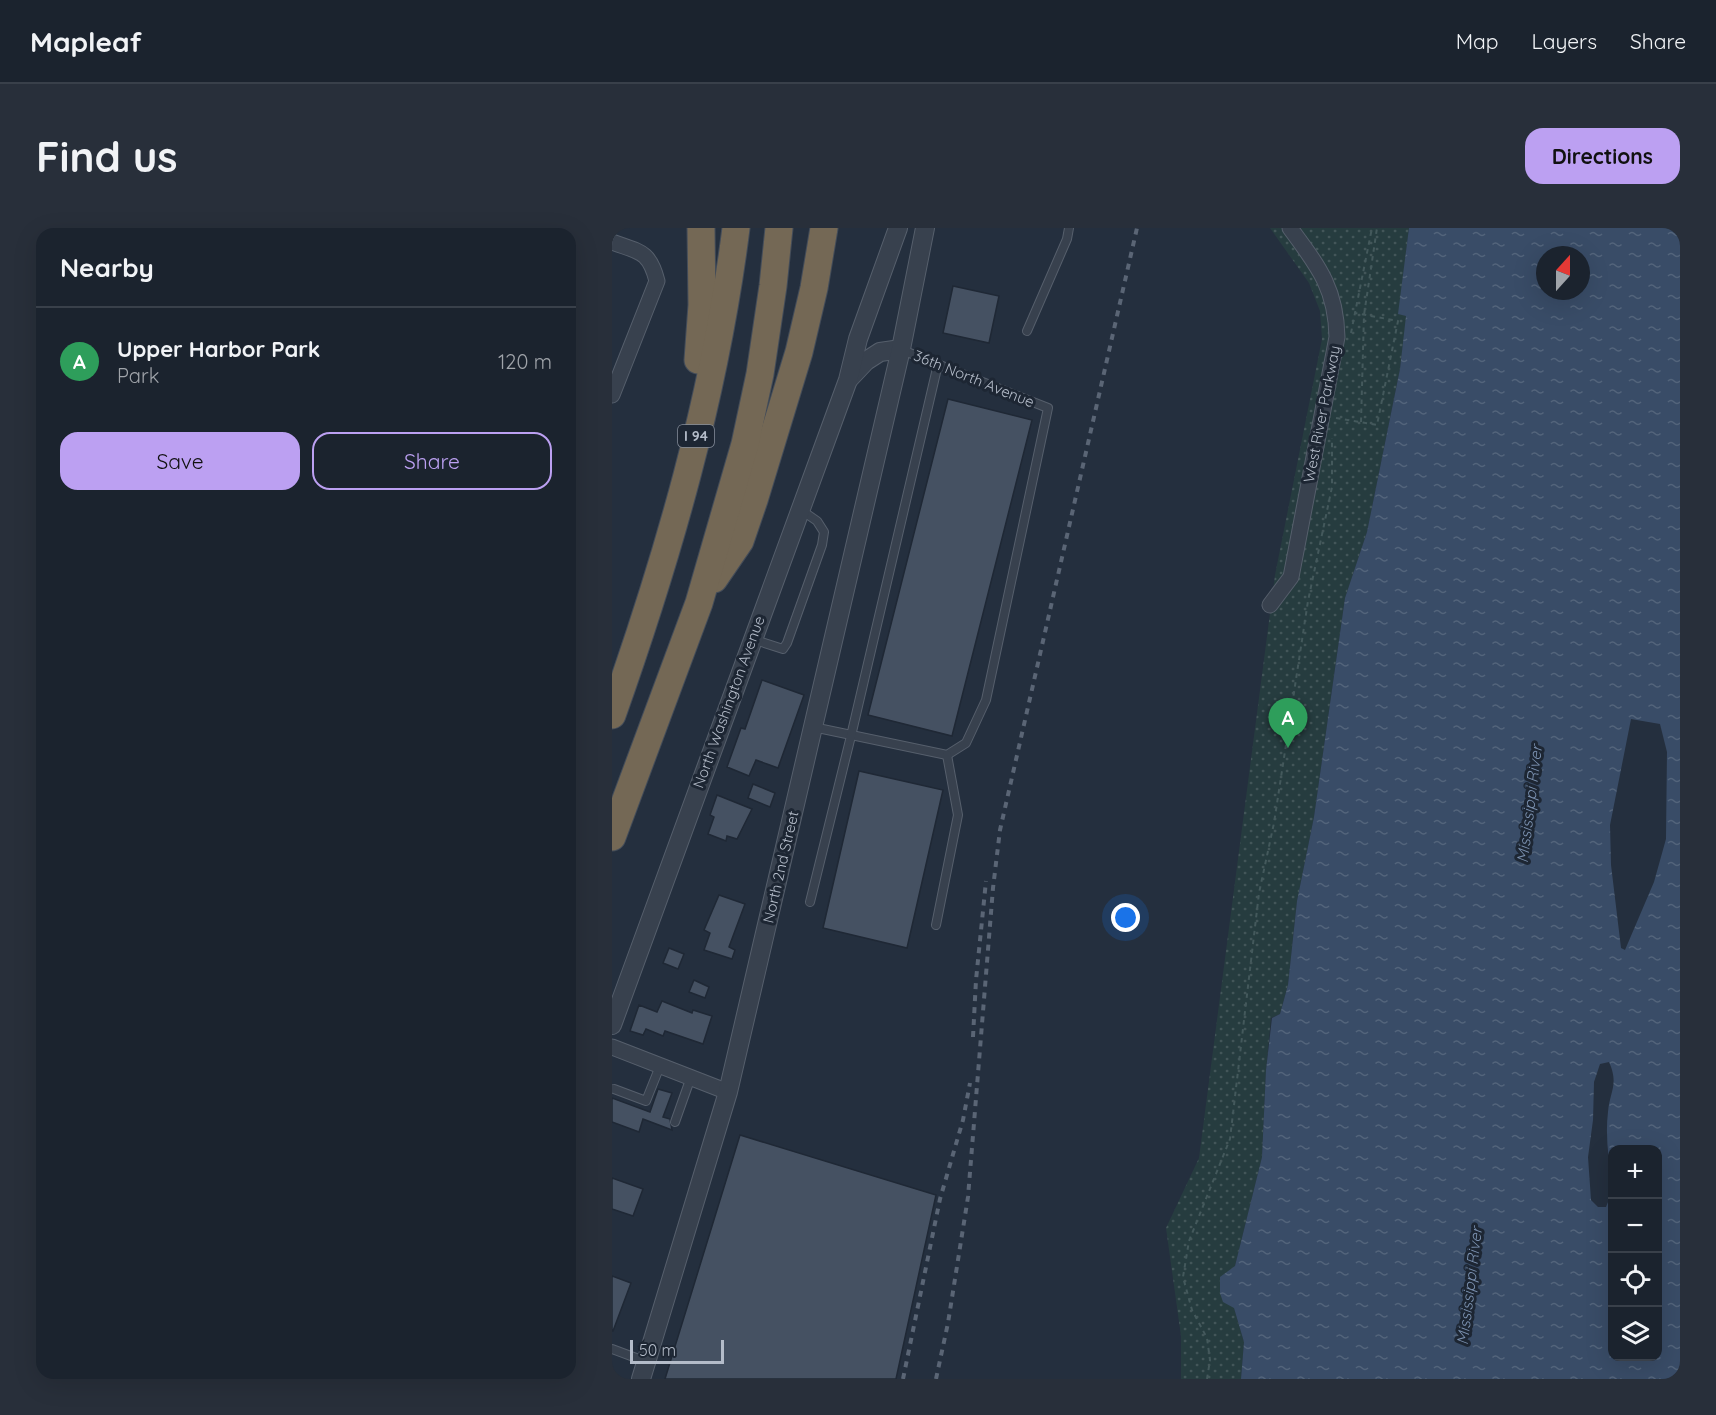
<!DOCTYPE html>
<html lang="en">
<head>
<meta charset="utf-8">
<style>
  :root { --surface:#1b232e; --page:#282f3a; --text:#f1f3f6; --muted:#a0a4aa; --line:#39404a; --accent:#bca0f2 }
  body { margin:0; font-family:Quicksand,sans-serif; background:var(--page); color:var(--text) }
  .controls { position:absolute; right:18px; bottom:18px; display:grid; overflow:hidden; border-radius:12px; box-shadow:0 6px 24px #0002 }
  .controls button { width:54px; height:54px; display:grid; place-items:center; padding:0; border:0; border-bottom:2px solid var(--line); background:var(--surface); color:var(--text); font:30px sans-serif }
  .compass { position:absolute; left:924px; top:18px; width:54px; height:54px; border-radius:50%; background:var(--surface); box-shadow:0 6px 24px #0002; rotate:21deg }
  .scale { position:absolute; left:18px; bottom:15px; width:94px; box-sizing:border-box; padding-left:6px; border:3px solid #b4bcc9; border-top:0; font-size:16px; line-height:21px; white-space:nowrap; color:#b4bcc9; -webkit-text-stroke:4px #1d2633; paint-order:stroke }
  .you { position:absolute; left:514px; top:690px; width:21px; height:21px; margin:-15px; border:4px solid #fff; border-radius:50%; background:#1a73e8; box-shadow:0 0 0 9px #1a73e833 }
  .badge { display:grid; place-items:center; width:39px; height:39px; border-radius:50%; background:var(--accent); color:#fff; font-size:20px; font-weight:700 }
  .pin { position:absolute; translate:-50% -50px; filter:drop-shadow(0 2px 3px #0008) }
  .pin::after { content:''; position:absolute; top:32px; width:21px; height:18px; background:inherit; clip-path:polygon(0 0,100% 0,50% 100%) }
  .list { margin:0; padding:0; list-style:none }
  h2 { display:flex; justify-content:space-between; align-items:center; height:78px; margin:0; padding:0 24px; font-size:26px }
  h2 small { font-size:20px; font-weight:400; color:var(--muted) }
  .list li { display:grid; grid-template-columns:39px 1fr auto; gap:18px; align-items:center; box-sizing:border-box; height:108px; padding:0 24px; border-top:2px solid var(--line) }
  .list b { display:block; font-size:22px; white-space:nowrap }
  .list p { margin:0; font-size:20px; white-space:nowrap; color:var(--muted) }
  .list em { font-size:20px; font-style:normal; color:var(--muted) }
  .actions { display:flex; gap:12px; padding:18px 24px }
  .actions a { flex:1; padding:14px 0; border:2px solid var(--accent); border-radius:18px; text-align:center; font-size:21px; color:var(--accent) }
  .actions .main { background:var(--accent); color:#111 }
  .icon { flex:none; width:33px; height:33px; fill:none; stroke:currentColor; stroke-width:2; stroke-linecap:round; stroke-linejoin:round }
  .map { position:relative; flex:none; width:1068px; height:1151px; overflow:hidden; border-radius:18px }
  header { display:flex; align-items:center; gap:36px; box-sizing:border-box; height:84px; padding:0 30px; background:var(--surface); border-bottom:2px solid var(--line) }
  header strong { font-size:28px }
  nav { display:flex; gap:33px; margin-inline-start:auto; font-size:21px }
  .intro { display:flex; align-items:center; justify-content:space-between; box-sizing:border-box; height:144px; padding:0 36px }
  h1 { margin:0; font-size:42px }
  .button { padding:15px 27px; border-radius:18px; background:var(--accent); color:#111; font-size:21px; font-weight:700 }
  main { display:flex; gap:36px; padding:0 36px }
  aside { flex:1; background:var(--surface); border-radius:18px; box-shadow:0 6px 24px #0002 }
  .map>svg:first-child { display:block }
  .grass { fill:url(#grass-dots) }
  .water { fill:url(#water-ripples); fill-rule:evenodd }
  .building { fill:#455162; stroke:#1f2835; stroke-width:1.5 }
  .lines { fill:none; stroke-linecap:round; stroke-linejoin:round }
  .service-casing { stroke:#565f6c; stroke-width:10 }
  .minor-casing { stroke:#565f6c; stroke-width:17 }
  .tertiary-casing { stroke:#565f6c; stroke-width:20 }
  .motorway-casing { stroke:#434c59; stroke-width:29 }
  .path { stroke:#44595c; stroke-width:2; stroke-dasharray:4.5 4.5; stroke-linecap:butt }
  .service { stroke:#38414e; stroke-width:8 }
  .minor { stroke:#38414e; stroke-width:15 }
  .tertiary { stroke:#38414e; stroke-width:18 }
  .motorway { stroke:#746855; stroke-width:27 }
  .rail { stroke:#5a6575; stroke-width:4; stroke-dasharray:6 6; stroke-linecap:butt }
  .labels { text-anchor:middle; stroke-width:6; stroke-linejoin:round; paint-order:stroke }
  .shield { fill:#1d2633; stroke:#878f9c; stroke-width:1.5 }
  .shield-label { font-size:14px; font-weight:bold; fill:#b4bcc9 }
  .street-label { font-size:15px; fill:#b4bcc9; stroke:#1d2633 }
  .water-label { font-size:16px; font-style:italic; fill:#7c92b1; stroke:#1d2633 }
</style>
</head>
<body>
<header>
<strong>Mapleaf</strong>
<nav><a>Map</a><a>Layers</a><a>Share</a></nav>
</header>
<div class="intro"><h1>Find us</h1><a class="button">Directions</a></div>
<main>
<aside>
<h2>Nearby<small></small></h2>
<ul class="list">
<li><span class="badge" style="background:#2e9e5b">A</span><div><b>Upper Harbor Park</b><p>Park</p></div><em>120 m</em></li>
</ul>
<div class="actions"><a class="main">Save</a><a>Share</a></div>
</aside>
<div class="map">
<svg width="1068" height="1151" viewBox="0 0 1068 1151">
  <defs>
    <pattern id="grass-dots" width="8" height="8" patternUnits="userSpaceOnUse" patternTransform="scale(1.5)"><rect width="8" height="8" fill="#263c3f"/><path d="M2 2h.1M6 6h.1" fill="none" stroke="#435659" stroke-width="1.8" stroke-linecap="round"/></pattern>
    <pattern id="water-ripples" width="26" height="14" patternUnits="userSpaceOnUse" patternTransform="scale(1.5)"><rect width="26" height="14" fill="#394c67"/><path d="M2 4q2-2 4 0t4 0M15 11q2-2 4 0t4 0" fill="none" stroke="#53647b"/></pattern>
  </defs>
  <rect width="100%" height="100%" fill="#242f3e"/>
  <!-- grass -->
  <polygon class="grass" points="658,0 797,0 787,86 795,88 788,141 755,304 733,370 702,589 685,673 676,757 668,786 659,790 654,842 650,929 623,1038 622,1080 632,1114 629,1151 569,1151 569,1108 554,1000 587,930 663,347 710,111 708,83 697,55"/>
  <!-- water -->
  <path class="water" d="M797,0H1068V1151H629L632,1114L622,1080L611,1074L608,1065V1049L623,1038L650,929L654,842L660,790L668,786L676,757L685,673L702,589L733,370L755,304L788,141L794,88L786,86ZM933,27H969V63H933ZM1019,491L1048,496L1055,524L1054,611L1042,654L1013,722L1009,720L999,637L998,597ZM997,834C1007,856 998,863 996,884C993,909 997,932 1000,956V922H1046V1128H1000V964L994,979H986L979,972L976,929L981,892L982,854L988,836Z"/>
  <!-- building -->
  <g class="building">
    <polygon points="341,58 387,68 377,115 331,105"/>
    <polygon points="336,171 420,192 340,508 256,487"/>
    <polygon points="150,452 192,467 166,540 144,532 137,548 115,539 129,500 133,501"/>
    <polygon points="247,543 331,562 295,720 211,700"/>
    <polygon points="141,556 163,565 158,579 136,570"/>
    <polygon points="105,567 140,581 125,611 115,608 114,613 96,606 102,589 98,587"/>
    <polygon points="107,667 133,676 117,719 123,722 120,731 92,722 98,705 92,702"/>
    <polygon points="57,720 72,726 66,741 51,735"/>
    <polygon points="82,752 97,759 93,770 77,764"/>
    <polygon points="50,773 80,785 81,782 100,788 91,816 53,803 51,808 34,801 31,807 18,803 27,777 45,784"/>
    <polygon points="46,861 60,865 51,889 58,891 60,902 31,891 27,904 0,894 0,870 38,884"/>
    <polygon points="128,907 324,967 284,1151 53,1151"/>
    <polygon points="0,950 31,961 21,988 0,981"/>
    <polygon points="0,1048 19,1055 1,1103 0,1103"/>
  </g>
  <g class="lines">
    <!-- service casing -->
    <g class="service-casing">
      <g id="service">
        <polyline points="415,103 455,11 457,0"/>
        <polyline points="140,411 171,421 175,415 210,317 212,304 205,293 189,282"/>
        <polyline points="201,499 335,527 354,515 374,472 436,180 290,122"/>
        <polyline points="198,674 239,508 326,136"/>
        <polyline points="324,697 346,587 335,527"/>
        <polyline points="2,861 34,873 48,838"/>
        <polyline points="63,894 79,849"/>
        <polyline points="0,1121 35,1134"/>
      </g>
    </g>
    <!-- minor casing -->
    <g class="minor-casing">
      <g id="minor">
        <path d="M0,14C27,24 37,22 45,53L0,167"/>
        <path d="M658,377L679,349L725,109C724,60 706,38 678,0"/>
        <polyline points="0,819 116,864"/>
      </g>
    </g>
    <!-- tertiary casing -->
    <g class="tertiary-casing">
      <g id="tertiary">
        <polyline points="237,151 254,133 268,124 289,121"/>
        <polyline points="0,797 236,152 246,111 286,0"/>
        <polyline points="29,1151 116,864 289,121 313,0"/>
      </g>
    </g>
    <!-- motorway casing -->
    <g class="motorway-casing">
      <g id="motorway">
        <polyline points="86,132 90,77 89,0"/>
        <polyline points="102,351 128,313 142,272 187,124 202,60 212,0"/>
        <path d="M0,487C56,329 103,167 124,0"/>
        <polyline points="0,609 87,375 133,216 148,146 161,58 167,0"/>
      </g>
    </g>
    <!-- path -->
    <g class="path">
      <polyline points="739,105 760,0"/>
      <polyline points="724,190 765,197 786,93 743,85"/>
      <polyline points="749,194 752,87 765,0"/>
      <polyline points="595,1151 598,1132 595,1110 580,1082 571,1049 577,1013 618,911 647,665 662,595 696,373 720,259 720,210"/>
    </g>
    <!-- service -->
    <use href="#service" class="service"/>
    <!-- minor -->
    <use href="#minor" class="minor"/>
    <!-- tertiary -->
    <use href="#tertiary" class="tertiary"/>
    <!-- motorway -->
    <use href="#motorway" class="motorway"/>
    <!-- rail -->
    <g class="rail">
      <polyline points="361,809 364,752 374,653"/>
      <polyline points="291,1151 328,971 351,892 358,855"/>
      <polyline points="324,1151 336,1095 356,969 381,660 388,602 525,0"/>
    </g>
  </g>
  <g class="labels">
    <!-- shield labels -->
    <rect class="shield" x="66" y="197" width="36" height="22" rx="4.5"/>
    <g class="shield-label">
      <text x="84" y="213">I 94</text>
    </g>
    <!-- street labels -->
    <g class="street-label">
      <text transform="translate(362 151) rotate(22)" y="5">36th North Avenue</text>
      <text transform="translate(710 186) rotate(-79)" y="5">West River Parkway</text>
      <text transform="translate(117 474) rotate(-70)" y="5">North Washington Avenue</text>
      <text transform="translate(169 639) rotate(-77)" y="5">North 2nd Street</text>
    </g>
    <!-- water labels -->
    <g class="water-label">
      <text transform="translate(917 576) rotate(-83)" y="6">Mississippi River</text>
      <text transform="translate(857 1058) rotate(-83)" y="6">Mississippi River</text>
    </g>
  </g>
</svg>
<div class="controls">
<button>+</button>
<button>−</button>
<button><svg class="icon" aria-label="locate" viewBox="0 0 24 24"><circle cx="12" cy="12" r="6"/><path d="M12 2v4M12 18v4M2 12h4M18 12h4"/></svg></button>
<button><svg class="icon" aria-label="layers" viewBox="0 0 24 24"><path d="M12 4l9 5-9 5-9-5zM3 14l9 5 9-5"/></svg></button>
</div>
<svg class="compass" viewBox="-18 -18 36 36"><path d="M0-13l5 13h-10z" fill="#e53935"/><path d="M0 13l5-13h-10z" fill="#a0a4aa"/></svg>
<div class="scale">50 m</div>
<div class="you"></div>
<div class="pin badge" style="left:676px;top:520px;background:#2e9e5b">A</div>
</div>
</main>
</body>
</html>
